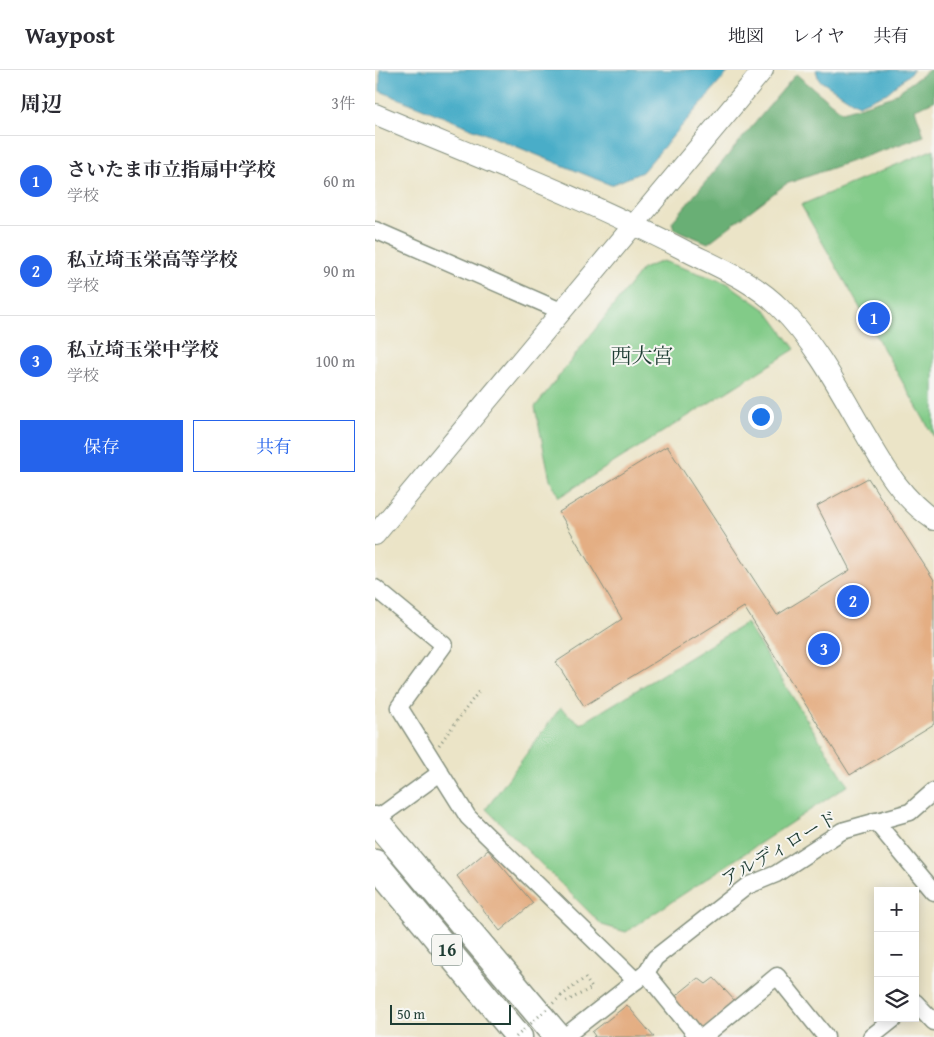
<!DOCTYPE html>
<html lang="ja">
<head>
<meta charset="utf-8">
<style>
  :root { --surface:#fff; --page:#f7f7f7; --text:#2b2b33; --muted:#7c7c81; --line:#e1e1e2; --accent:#2563eb }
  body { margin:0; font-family:"Gentium Book Plus","Noto Serif JP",serif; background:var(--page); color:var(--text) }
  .controls { position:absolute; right:15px; bottom:15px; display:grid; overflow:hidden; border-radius:0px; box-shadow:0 2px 12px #0003 }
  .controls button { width:45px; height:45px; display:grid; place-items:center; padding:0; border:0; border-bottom:1px solid var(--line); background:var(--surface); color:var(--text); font:25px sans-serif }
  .scale { position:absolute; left:15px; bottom:12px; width:121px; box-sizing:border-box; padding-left:5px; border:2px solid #1f3d34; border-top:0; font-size:14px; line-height:18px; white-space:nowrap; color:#1f3d34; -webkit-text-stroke:4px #f6f6f2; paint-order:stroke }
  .you { position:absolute; left:385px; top:346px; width:18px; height:18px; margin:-12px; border:4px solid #fff; border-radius:50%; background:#1a73e8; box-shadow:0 0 0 8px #1a73e833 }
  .badge { display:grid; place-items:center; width:32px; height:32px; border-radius:50%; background:var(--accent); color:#fff; font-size:16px; font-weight:700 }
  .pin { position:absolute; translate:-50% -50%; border:2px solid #fff; box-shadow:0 1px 5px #0006 }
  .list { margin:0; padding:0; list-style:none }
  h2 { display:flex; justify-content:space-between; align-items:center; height:65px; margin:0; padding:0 20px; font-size:21px }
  h2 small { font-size:16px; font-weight:400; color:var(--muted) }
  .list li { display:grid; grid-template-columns:32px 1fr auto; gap:15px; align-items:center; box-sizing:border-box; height:90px; padding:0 20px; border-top:1px solid var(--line) }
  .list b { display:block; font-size:19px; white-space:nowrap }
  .list p { margin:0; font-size:16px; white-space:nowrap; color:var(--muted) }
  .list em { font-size:16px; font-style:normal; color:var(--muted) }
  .actions { display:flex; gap:10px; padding:15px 20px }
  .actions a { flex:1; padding:11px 0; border:1px solid var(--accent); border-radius:0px; text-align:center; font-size:18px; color:var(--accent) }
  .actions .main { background:var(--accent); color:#fff }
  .icon { flex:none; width:28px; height:28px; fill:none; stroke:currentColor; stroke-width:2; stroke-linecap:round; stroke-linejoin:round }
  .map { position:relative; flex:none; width:559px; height:967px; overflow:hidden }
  header { display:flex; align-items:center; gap:30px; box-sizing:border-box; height:70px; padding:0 25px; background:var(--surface); border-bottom:1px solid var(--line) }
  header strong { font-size:24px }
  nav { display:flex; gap:28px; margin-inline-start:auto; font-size:18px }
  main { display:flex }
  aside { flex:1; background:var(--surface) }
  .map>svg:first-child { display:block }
  .green { fill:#82cb88; stroke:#50845e }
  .forest { fill:#69af74; stroke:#447654 }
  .water { fill:#48adc8; stroke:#34757e }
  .building { fill:#e4ae83 }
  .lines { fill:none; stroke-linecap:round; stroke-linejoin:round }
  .minor-casing { stroke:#85907e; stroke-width:19 }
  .tertiary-casing { stroke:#85907e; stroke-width:22 }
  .trunk-casing { stroke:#85907e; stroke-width:29 }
  .path { stroke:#85907e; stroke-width:3; stroke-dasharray:1 4; stroke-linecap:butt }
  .minor { stroke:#fff; stroke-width:16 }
  .tertiary { stroke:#fff; stroke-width:20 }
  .trunk { stroke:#fff; stroke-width:26 }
  .path-bridge { stroke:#85907e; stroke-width:3; stroke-dasharray:1 4; stroke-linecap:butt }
  .labels { text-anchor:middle; stroke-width:4; stroke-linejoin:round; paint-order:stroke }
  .shield { fill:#f6f6f2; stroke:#60746d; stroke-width:1 }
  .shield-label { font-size:18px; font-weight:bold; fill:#1f3d34 }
  .street-label { font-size:19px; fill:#1f3d34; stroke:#f6f6f2 }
  .quarter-label { font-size:21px; fill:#1f3d34; stroke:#f6f6f2 }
</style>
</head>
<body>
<header>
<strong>Waypost</strong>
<nav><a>地図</a><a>レイヤ</a><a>共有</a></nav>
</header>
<main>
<aside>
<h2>周辺<small>3件</small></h2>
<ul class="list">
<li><span class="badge">1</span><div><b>さいたま市立指扇中学校</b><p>学校</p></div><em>60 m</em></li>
<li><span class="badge">2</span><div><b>私立埼玉栄高等学校</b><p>学校</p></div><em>90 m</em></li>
<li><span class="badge">3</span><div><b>私立埼玉栄中学校</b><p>学校</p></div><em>100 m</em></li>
</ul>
<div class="actions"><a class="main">保存</a><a>共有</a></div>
</aside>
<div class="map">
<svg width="559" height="967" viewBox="0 0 559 967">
  <rect width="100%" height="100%" fill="#f6f6f2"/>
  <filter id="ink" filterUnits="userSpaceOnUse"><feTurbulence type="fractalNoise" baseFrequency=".02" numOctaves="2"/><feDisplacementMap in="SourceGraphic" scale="10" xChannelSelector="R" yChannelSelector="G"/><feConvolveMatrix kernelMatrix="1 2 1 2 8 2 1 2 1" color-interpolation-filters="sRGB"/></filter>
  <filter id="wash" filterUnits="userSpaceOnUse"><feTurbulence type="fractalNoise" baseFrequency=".0096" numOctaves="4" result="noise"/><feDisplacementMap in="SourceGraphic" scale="20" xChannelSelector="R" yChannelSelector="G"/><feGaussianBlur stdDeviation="1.12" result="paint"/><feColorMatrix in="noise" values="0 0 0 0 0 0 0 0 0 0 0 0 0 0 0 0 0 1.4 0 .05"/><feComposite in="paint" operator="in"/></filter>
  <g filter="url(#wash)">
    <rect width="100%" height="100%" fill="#ebe4c7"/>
    <!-- green -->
    <g class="green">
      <polygon points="559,79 559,367 426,135"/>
      <polygon points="288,191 352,213 392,241 420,279 184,427 175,409 160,337 267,199"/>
      <polygon points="371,553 473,715 251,862 227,855 111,739 185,638 206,654"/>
    </g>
    <!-- forest -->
    <polygon class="forest" points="554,0 559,0 559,31 540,39 549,66 411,114 333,173 299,159 297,152 421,4 467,42 516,27"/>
    <!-- water -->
    <g class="water">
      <polygon points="5,0 355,0 267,102 236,115 5,21"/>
      <polygon points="441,0 539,0 512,23 483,35 444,10"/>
    </g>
    <g id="blocks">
      <!-- building -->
      <g class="building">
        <polygon points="292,376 402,545 475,500 442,436 493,408 559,510 559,654 475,705 369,537 209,636 181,592 247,549 184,442"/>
        <polygon points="113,780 158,833 125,861 82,806"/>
        <polygon points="323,908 331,914 339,908 360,931 327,962 297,929"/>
        <polygon points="252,935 279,967 218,967 220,966 217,962"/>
      </g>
    </g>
  </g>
  <g filter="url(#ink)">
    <use href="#blocks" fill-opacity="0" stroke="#85907e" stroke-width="1"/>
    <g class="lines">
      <!-- minor casing -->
      <g class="minor-casing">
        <g id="minor">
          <polyline points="0,160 186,241"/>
          <polyline points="0,518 69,575 24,637 93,747 261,911"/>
          <polyline points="0,750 65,703"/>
          <polyline points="500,751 559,822"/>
          <polyline points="271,903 323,967"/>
          <polyline points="540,932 559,952"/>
          <polyline points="189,967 271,903 280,888 372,816 401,804 467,761 535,742 559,721"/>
          <polyline points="328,967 402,906 451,967"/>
          <polyline points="496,967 520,948"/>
        </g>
      </g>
      <!-- tertiary casing -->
      <g class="tertiary-casing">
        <g id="tertiary">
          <path d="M0,44C104,88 211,129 311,181C343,197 380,212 405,238C441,274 464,319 489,362C509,396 526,428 559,450"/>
          <polyline points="0,465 388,0"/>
        </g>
      </g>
      <!-- trunk casing -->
      <g class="trunk-casing">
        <g id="trunk">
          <polyline points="0,750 183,967"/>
          <polyline points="0,793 144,967"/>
        </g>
      </g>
      <!-- path -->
      <g class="path">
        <polyline points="64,675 104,621"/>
        <polyline points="186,926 210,908 217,918 188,933"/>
      </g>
      <!-- minor -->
      <use href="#minor" class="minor"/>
      <!-- tertiary -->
      <use href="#tertiary" class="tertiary"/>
      <!-- trunk -->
      <use href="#trunk" class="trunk"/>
      <!-- path-bridge -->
      <polyline class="path-bridge" points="141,967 186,926"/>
    </g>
  </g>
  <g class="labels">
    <!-- shield labels -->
    <rect class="shield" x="57" y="864.5" width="30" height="31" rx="4"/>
    <g class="shield-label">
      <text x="72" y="886">16</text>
    </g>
    <!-- street labels -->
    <g class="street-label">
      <text transform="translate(404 778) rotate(-30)" y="7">アルディロード</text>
    </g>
    <!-- quarter labels -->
    <g class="quarter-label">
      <text x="267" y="293">西大宮</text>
    </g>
  </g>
</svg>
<div class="controls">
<button>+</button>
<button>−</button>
<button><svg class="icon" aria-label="layers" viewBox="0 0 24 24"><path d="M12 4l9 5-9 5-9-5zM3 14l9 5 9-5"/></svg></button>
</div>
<div class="scale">50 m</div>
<div class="you"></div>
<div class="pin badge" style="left:499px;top:248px">1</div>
<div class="pin badge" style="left:478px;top:531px">2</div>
<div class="pin badge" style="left:449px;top:579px">3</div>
</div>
</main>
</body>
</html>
